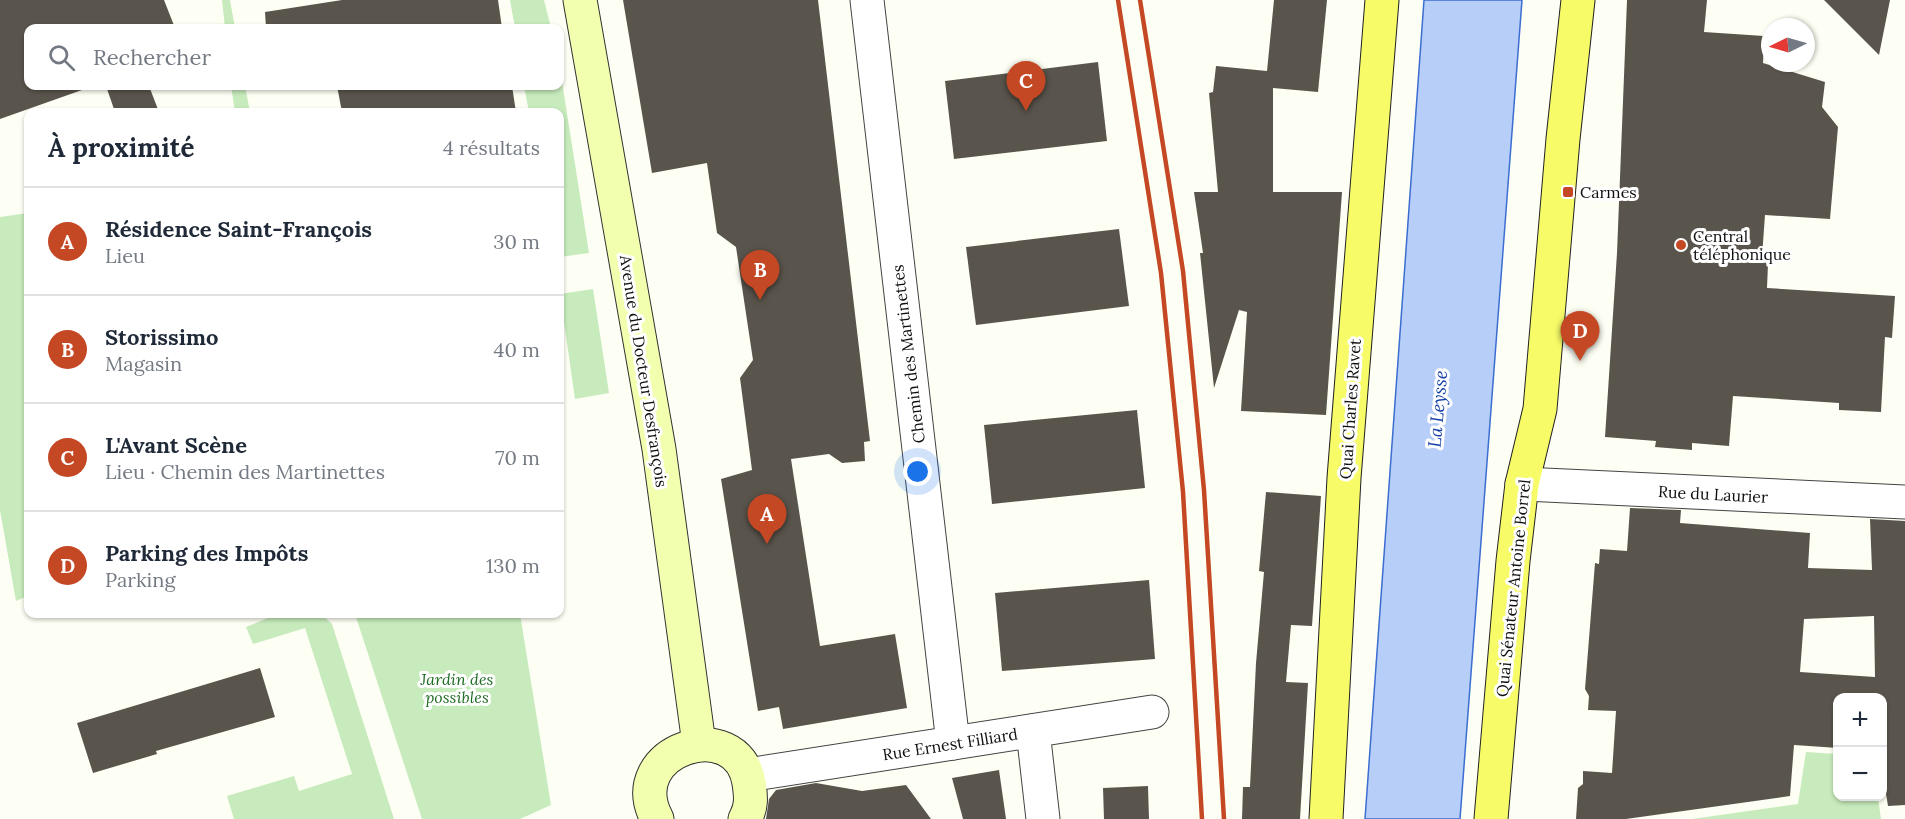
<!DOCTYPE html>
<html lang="fr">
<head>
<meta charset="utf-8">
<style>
  :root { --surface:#fff; --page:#f2f2f3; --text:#1f2937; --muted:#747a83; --line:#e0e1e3; --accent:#c54824 }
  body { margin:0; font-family:Lora,serif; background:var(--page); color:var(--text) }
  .controls { position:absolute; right:18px; bottom:18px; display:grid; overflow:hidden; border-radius:12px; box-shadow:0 2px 4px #0004 }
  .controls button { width:54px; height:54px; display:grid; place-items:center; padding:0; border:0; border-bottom:2px solid var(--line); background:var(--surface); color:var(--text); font:30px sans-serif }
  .compass { position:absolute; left:1761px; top:18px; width:54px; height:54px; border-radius:50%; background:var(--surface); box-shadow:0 2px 4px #0004; rotate:265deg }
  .you { position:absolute; left:918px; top:472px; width:21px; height:21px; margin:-15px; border:4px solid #fff; border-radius:50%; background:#1a73e8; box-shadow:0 0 0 9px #1a73e833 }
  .badge { display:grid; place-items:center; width:39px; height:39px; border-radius:50%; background:var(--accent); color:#fff; font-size:20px; font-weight:700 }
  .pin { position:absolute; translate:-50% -50px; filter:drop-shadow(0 2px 3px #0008) }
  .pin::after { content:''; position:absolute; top:32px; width:21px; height:18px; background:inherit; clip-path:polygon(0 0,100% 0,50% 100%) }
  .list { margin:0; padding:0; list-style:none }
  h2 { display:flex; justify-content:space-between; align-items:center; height:78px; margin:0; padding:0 24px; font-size:26px }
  h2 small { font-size:20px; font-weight:400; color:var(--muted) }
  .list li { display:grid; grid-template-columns:39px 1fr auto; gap:18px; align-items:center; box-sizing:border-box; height:108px; padding:0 24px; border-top:2px solid var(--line) }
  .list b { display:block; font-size:22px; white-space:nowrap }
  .list p { margin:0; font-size:20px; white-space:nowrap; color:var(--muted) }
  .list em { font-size:20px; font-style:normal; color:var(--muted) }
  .icon { flex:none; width:33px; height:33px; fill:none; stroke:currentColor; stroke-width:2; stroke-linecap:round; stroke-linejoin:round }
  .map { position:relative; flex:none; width:1905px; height:819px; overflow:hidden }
  .search { position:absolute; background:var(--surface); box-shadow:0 2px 4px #0004; left:24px; top:24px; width:540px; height:66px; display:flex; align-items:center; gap:15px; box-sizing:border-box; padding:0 21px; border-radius:12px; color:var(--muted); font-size:22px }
  .panel { position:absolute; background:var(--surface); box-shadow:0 2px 4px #0004; left:24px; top:108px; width:540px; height:510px; border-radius:12px }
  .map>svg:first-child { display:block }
  .green { fill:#c7ebbc }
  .water { fill:#b7cef8; stroke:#3c6dd1; stroke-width:1.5 }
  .building { fill:#5a554c; fill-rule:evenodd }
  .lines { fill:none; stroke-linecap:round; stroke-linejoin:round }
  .street-casing { stroke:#434343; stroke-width:35 }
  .secondary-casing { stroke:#323232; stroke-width:35 }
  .primary-casing { stroke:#212121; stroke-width:35 }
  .street { stroke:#fff; stroke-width:33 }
  .secondary { stroke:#f2ffaf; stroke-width:33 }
  .primary { stroke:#f7fb68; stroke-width:33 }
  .rail { stroke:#c54824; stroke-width:4.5 }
  .poi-dot { fill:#c54824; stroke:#fff; stroke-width:2 }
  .labels { text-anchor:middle; stroke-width:6; stroke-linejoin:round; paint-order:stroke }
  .poi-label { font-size:16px; fill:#101010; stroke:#fff; text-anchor:start }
  .street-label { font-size:16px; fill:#101010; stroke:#fff }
  .park-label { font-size:16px; font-style:italic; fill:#1e6b23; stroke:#fff }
  .water-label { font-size:18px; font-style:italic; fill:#1540a7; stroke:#fff }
</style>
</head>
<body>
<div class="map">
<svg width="1905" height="819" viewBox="0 0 1905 819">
  <rect width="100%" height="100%" fill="#fefff4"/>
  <!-- green -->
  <g class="green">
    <polygon points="222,0 230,0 235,28 225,28"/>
    <polygon points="510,0 544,0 551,28 515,28"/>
    <polygon points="560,69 589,253 560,257 560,112 529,112 524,86 560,86"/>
    <polygon points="231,86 245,86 250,112 235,112"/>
    <polygon points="28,213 28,596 16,601 0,510 0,217"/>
    <polygon points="593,289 609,393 575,399 560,294"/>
    <polygon points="278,614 321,614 332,624 394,819 234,819 227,796 294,776 299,791 352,774 305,628 253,644 246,627"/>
    <polygon points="355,614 520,614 551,805 520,819 422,819"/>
    <polygon points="1806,752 1837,754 1838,796 1878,797 1881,819 1692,819 1798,804"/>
  </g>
  <!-- water -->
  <polygon class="water" points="1424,0 1522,0 1460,819 1365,819"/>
  <!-- building -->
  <g class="building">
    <polygon points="0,0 164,0 175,28 28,28 28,86 82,86 82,90 0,119"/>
    <polygon points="342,0 498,0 502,28 266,28 265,12"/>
    <polygon points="623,0 818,0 870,441 864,442 865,461 842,463 829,454 791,459 820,646 895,634 907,708 783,729 779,707 758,711 721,479 752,470 740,378 753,360 736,247 717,233 707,163 652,173"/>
    <polygon points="1274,0 1327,0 1318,92 1273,88 1273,192 1342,192 1326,415 1241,411 1247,312 1239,310 1214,388 1200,253 1203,253 1194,192 1218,192 1209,93 1213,92 1216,66 1267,71"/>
    <polygon points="1627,0 1707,0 1704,32 1764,36 1763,63 1825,82 1822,107 1838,127 1830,219 1765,215 1762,257 1768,264 1767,288 1895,296 1892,338 1885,337 1881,412 1839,410 1839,403 1733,396 1729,446 1692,443 1692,450 1655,447 1656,441 1605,437 1617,253"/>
    <polygon points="1824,0 1890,0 1879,55"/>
    <polygon points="1098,62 1107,141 954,159 945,81"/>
    <polygon points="106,86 149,86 159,112 115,112"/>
    <polygon points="337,86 512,86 516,112 342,112"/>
    <polygon points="1119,229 1129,306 976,325 966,247"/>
    <polygon points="1137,410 1145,488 992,504 984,425"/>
    <polygon points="1266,492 1321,496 1312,626 1291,625 1286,682 1308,683 1300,819 1242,819 1243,787 1250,787 1256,663 1264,572 1259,571"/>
    <path d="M1630,508L1681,510L1680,523L1810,533L1808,568L1872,570L1870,519L1905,521V805L1888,806L1882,769V698H1838V748L1794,745L1790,796L1626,819H1576L1578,788L1583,784V771L1612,773L1616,711L1588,710L1589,696L1585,689L1595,563L1599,564L1600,549L1627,551ZM1874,616L1875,677L1800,672L1804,619Z"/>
    <polygon points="1149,580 1155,659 1002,671 995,593"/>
    <polygon points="260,668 275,717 156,751 157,754 93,773 77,723"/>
    <polygon points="999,770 1006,819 963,819 952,778"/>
    <polygon points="816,783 862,791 906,785 931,819 766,819 769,799 776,790"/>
    <polygon points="1148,786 1149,819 1104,819 1103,788"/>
  </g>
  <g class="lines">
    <!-- street casing -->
    <g class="street-casing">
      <g id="street">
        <polyline points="867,0 953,743"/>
        <polyline points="1522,484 1905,502"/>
        <polyline points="1033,731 1043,819"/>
        <polyline points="748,775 1152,712"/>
      </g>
    </g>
    <!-- secondary casing -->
    <g class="secondary-casing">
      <g id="secondary">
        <polyline points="580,0 659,449 699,744"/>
        <path d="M657,819C620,750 738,712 749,783C751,797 752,807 745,819"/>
      </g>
    </g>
    <!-- primary casing -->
    <g class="primary-casing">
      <g id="primary">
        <polyline points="1326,819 1344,478 1382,0"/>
        <polyline points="1491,819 1513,561 1522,484 1540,409 1563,139 1578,0"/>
      </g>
    </g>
    <!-- street -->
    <use href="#street" class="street"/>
    <!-- secondary -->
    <use href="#secondary" class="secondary"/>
    <!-- primary -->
    <use href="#primary" class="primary"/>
    <!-- rail -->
    <g class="rail">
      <polyline points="1118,0 1161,273 1183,492 1202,819"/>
      <polyline points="1140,0 1183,271 1204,490 1224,819"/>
    </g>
  </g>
  <!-- markers -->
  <g class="poi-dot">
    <rect x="1562" y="186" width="12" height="12" rx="3"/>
    <circle cx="1681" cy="245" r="6"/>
  </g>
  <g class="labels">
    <!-- poi labels -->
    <g class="poi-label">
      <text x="1580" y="198">Carmes</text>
      <text x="1693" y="242">Central<tspan x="1693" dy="18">téléphonique</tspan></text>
    </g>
    <!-- street labels -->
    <g class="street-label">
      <text transform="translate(908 354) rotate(-97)" y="6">Chemin des Martinettes</text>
      <text transform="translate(644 371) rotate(81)" y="6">Avenue du Docteur Desfrançois</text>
      <text transform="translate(1350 409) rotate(-86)" y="6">Quai Charles Ravet</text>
      <text transform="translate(1713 494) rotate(3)" y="6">Rue du Laurier</text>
      <text transform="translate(1513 588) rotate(-84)" y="6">Quai Sénateur Antoine Borrel</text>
      <text transform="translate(950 744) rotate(-9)" y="6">Rue Ernest Filliard</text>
    </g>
    <!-- park labels -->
    <g class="park-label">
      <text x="457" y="685">Jardin des<tspan x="457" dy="18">possibles</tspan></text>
    </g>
    <!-- water labels -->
    <g class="water-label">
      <text transform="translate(1438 409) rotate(-85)" y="6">La Leysse</text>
    </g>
  </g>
</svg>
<div class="controls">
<button>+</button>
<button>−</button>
</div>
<svg class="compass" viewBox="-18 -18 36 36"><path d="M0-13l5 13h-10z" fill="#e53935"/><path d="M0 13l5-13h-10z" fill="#747a83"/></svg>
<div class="you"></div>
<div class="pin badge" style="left:767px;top:544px">A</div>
<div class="pin badge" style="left:760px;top:300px">B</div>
<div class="pin badge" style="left:1026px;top:111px">C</div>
<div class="pin badge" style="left:1580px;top:361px">D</div>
<div class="search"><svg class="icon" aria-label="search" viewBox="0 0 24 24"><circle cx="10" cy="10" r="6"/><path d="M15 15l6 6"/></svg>Rechercher</div>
<section class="panel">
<h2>À proximité<small>4 résultats</small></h2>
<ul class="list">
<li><span class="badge">A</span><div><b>Résidence Saint-François</b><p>Lieu</p></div><em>30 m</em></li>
<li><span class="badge">B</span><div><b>Storissimo</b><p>Magasin</p></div><em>40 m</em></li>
<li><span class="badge">C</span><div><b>L'Avant Scène</b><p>Lieu · Chemin des Martinettes</p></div><em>70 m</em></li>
<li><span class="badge">D</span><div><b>Parking des Impôts</b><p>Parking</p></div><em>130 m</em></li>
</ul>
</section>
</div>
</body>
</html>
